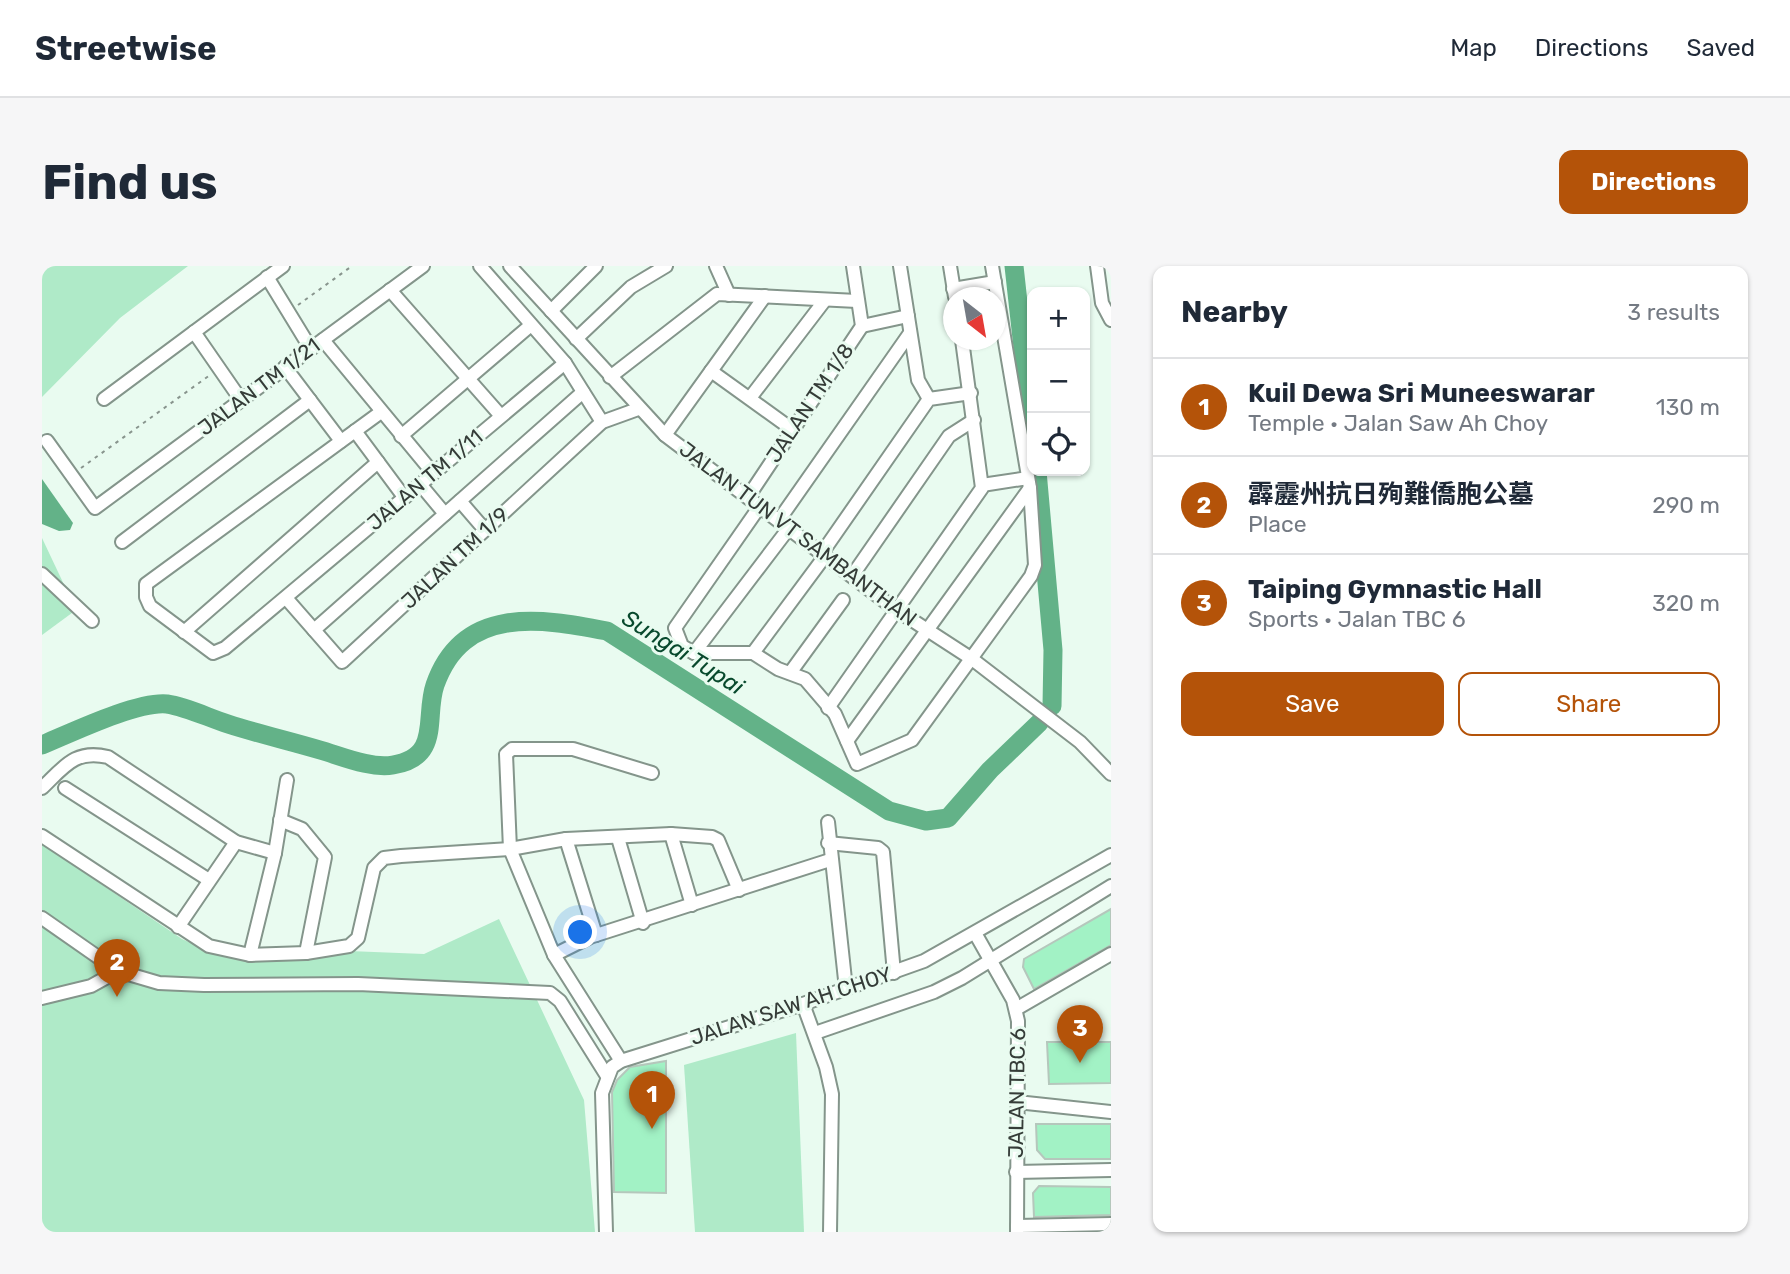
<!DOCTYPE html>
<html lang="en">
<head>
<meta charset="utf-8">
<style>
  :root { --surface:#fff; --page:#f6f6f7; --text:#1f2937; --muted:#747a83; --line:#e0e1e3; --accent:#b45309 }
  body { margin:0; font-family:Rubik,"Noto Sans SC",sans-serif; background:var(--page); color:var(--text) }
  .controls { position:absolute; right:21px; top:21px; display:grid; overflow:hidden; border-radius:14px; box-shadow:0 2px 5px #0004 }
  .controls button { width:63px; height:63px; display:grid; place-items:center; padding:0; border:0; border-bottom:2px solid var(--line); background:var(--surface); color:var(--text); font:35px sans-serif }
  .compass { position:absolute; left:901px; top:21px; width:63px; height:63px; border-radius:50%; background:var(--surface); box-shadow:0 2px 5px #0004; rotate:149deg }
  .you { position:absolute; left:539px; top:667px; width:24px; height:24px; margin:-18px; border:5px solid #fff; border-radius:50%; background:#1a73e8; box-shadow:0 0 0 10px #1a73e833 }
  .badge { display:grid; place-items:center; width:46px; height:46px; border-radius:50%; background:var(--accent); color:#fff; font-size:23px; font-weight:700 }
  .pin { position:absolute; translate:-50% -58px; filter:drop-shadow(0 2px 4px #0008) }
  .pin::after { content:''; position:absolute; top:37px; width:24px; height:21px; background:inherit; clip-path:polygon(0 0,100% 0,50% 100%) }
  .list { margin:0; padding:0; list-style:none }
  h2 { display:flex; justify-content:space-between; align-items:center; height:91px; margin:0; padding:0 28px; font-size:30px }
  h2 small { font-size:23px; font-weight:400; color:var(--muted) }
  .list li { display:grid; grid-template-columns:46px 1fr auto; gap:21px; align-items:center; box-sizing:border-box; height:98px; padding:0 28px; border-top:2px solid var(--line) }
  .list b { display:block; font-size:26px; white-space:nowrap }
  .list p { margin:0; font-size:23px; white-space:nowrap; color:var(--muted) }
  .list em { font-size:23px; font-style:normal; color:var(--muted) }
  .actions { display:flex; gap:14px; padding:21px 28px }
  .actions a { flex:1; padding:16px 0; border:2px solid var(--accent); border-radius:14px; text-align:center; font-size:24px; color:var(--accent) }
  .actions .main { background:var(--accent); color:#fff }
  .icon { flex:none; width:38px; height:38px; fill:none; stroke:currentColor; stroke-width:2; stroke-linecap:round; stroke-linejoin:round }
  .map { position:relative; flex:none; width:1069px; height:966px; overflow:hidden; border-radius:14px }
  header { display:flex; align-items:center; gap:42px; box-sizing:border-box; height:98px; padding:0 35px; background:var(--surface); border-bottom:2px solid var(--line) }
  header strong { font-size:33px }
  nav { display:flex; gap:38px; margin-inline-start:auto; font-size:24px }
  .intro { display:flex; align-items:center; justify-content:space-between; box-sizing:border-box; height:168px; padding:0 42px }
  h1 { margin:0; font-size:49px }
  .button { padding:18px 32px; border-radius:14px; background:var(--accent); color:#fff; font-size:24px; font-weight:700 }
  main { display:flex; gap:42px; padding:0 42px }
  aside { flex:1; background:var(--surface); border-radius:14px; box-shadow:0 2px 5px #0004 }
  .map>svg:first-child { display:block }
  .green { fill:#afeac8 }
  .water { fill:#63b288 }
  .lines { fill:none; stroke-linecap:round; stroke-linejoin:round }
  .river { stroke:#63b288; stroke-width:19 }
  .building { fill:#a2f2c5; stroke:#b5c7bc; stroke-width:2 }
  .minor-casing { stroke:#84958b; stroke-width:16 }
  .path { stroke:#88948d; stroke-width:2; stroke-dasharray:3.5 5; stroke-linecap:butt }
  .minor { stroke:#fff; stroke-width:12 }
  .labels { text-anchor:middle; stroke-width:6; stroke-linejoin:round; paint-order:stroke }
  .street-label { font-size:21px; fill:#353c38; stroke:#e9fbf0 }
  .water-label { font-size:23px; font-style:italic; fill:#08492d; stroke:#e9fbf0 }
</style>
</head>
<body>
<header>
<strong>Streetwise</strong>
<nav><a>Map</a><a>Directions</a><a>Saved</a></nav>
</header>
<div class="intro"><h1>Find us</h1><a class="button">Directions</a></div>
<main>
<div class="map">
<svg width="1069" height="966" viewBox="0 0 1069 966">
  <rect width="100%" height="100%" fill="#e9fbf0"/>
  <!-- green -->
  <g class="green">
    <polygon points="0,0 146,0 78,52 0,131"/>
    <polygon points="0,272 34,344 0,369"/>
    <polygon points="0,578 140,673 171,687 228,695 307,685 382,688 457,653 542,834 553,966 0,966"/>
    <polygon points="754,767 762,966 653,966 642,799"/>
  </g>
  <!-- water -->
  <polygon class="water" points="0,213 31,257 28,264 17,265 0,258"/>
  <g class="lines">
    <!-- river -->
    <g class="river">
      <polyline points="972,0 990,163"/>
      <polyline points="995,205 1011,384 1010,440"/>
      <path d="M0,479C29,467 95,435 125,438C145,441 167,452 186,458C217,468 248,475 278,484C299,490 329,503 351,499C400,491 382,451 393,419C421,339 498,352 565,365L847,545L884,555L906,552L948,504L997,457"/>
    </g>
  </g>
  <!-- building -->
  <g class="building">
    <polygon points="1069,643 1069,679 992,723 981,701 982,693"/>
    <polygon points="1005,776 1069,776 1069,817 1007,818"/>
    <polygon points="624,795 624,927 572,926 570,826 575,814 588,801"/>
    <polygon points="994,858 1069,858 1069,893 1003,893 995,884"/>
    <polygon points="997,920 1069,921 1069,949 992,951 991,927"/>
  </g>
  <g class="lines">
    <!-- minor casing -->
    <g class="minor-casing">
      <g id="minor">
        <polyline points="438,0 523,97 560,156"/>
        <polyline points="468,0 623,169 853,343 930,393 1038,476 1069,508"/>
        <polyline points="674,0 687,29"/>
        <polyline points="858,0 876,114 887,133"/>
        <polyline points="908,0 913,31"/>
        <polyline points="1055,0 1060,37 1069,54"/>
        <polyline points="225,11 269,83"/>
        <polyline points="911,23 953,16"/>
        <polyline points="348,24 459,150"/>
        <polyline points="509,45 554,0"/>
        <polyline points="820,60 866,50"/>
        <polyline points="152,66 199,134"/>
        <polyline points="534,73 589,21 624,0"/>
        <polyline points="281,74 391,207"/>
        <polyline points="243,101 299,175"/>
        <polyline points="669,105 751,164"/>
        <polyline points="568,111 675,28 815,35"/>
        <polyline points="708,132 783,34"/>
        <polyline points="62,133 241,0"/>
        <polyline points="339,146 104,318 104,331 108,340 171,387 183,382 523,97"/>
        <polyline points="313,165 362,231"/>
        <polyline points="623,169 723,30"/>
        <polyline points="359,170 489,59"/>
        <polyline points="5,175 53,242 381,0"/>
        <polyline points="378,218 403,248"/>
        <polyline points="940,219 986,212"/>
        <polyline points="706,231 820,60 811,0"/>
        <polyline points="418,235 443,264"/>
        <polyline points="718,240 633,362 640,380 652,387 711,387 736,403 763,413 793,448 815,498 870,474 989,310 993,299 988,222 950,0"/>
        <polyline points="737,254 868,67"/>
        <polyline points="80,276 268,134"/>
        <polyline points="780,287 887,133 929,127"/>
        <polyline points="0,308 50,355"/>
        <polyline points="810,310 907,170 932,154"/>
        <polyline points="244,332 300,396 560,156 596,143"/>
        <polyline points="272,364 541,126"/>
        <polyline points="142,366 336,196"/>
        <polyline points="652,387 747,262"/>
        <polyline points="711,387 783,290"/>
        <polyline points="748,407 801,334"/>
        <polyline points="786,442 940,222 920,74"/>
        <polyline points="805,475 988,222"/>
        <path d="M0,522C22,501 33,483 66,491L194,576L233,587"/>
        <polyline points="23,522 167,614"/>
        <polyline points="238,554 260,563 283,591 264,687"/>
        <polyline points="786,556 804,723"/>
        <polyline points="629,568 650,639"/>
        <polyline points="0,570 167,680 208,689 264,687 307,680 316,672 332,602 342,592 359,590 468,583 524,573 629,568 670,571 676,574 697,624"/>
        <polyline points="576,572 601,657"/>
        <polyline points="524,573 554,669"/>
        <polyline points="786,577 836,582 841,586 852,707"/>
        <polyline points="0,652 76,705 117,717 162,719 316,718 508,727 518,735 565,810"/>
        <polyline points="136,661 194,576"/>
        <polyline points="933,667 971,734 976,755 975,966"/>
        <polyline points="208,689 233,587 245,514"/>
        <polyline points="512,689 548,671 788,594"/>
        <polyline points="0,732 49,720 76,705"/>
        <polyline points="761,738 784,801 790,828 788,966"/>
        <polyline points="974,743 1069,688"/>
        <polyline points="773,767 892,726 920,712 1069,620"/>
        <polyline points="579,795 512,689 468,583 464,488 470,483 531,483 610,507"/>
        <polyline points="975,836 1069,846"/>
        <polyline points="974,906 1069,904"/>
        <polyline points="975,960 1069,958"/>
        <polyline points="564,966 560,827 570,801 579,795 761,738 882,695 1069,589"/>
      </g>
    </g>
    <!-- path -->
    <g class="path">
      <polyline points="256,39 310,0"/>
      <polyline points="39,202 168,109"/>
    </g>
    <!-- minor -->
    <use href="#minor" class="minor"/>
  </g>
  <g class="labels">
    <!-- street labels -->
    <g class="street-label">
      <text transform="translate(217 121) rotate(-37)" y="7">JALAN TM 1/21</text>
      <text transform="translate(768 137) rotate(-56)" y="7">JALAN TM 1/8</text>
      <text transform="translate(383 214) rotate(-40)" y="7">JALAN TM 1/11</text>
      <text transform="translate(756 268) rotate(37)" y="7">JALAN TUN VT SAMBANTHAN</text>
      <text transform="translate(413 292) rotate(-43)" y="7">JALAN TM 1/9</text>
      <text transform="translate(749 740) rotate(-18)" y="7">JALAN SAW AH CHOY</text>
      <text transform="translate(975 827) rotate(-89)" y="7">JALAN TBC 6</text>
    </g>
    <!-- water labels -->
    <g class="water-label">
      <text transform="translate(641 386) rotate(32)" y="8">Sungai Tupai</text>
    </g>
  </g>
</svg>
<div class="controls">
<button>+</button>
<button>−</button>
<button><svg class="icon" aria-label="locate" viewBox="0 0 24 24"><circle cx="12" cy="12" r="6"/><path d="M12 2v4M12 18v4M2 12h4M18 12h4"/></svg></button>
</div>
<svg class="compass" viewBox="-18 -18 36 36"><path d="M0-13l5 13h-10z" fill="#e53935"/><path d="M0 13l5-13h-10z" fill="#747a83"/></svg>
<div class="you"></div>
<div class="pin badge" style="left:610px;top:863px">1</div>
<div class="pin badge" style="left:75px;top:731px">2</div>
<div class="pin badge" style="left:1038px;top:797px">3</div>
</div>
<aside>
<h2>Nearby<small>3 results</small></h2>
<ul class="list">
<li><span class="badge">1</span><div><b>Kuil Dewa Sri Muneeswarar</b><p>Temple · Jalan Saw Ah Choy</p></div><em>130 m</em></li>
<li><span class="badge">2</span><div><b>霹靂州抗日殉難僑胞公墓</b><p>Place</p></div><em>290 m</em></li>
<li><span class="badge">3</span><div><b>Taiping Gymnastic Hall</b><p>Sports · Jalan TBC 6</p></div><em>320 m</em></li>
</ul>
<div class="actions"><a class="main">Save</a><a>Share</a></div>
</aside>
</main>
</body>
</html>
